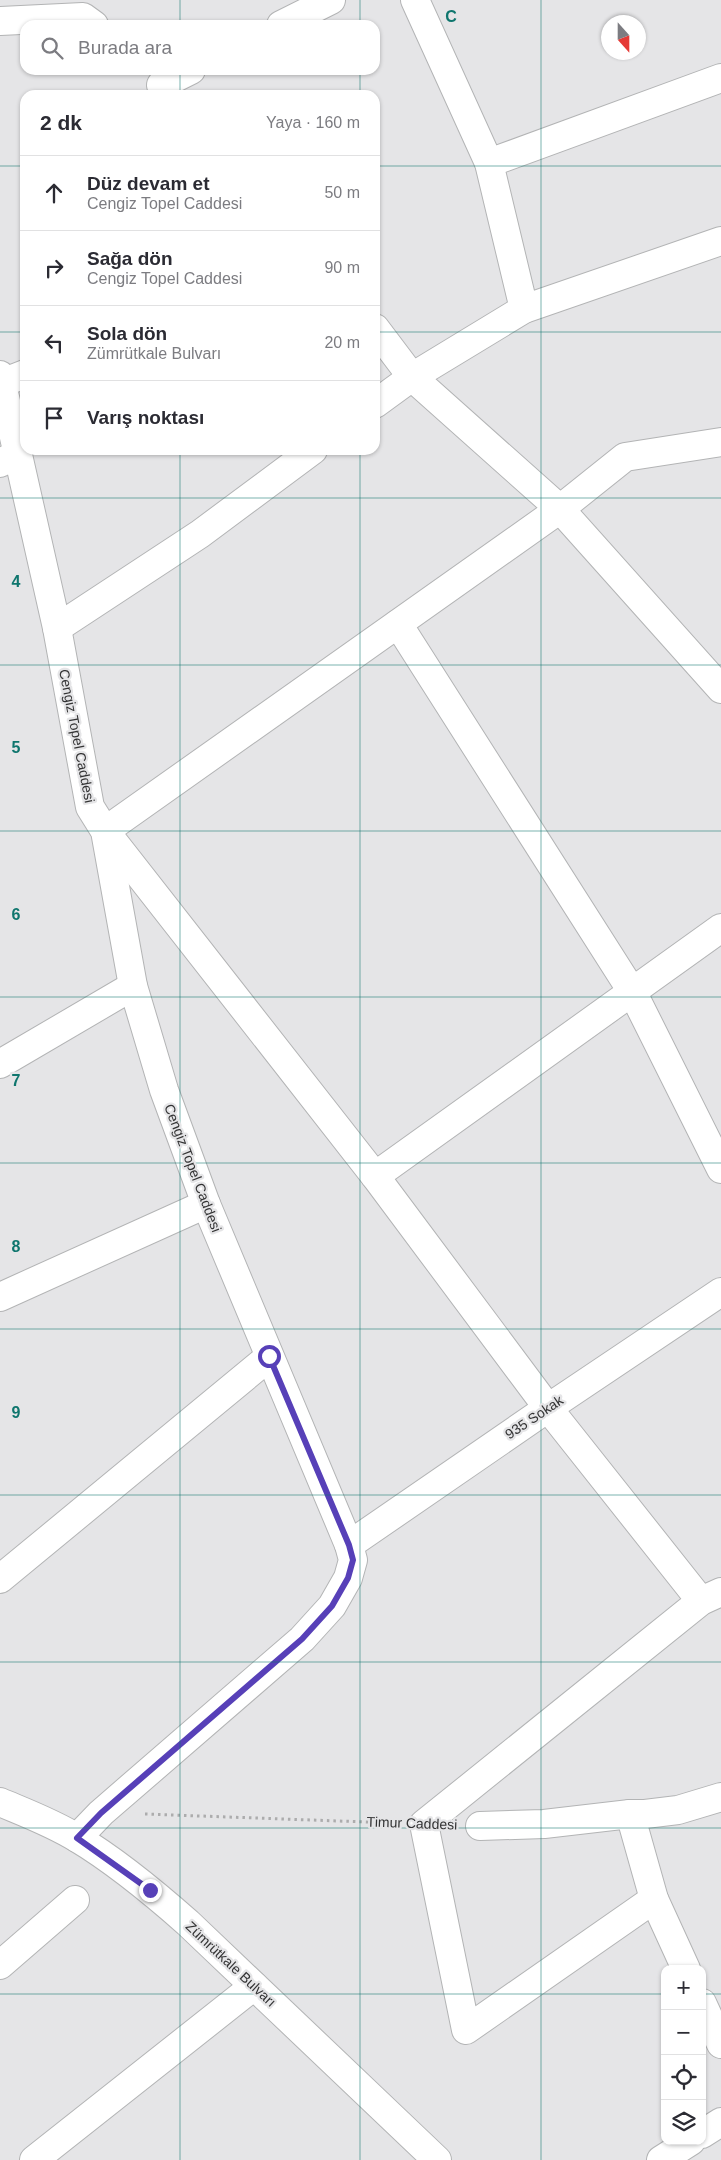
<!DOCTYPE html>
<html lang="tr">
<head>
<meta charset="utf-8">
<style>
  :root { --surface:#fff; --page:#f2f2f3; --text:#2b2b33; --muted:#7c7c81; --line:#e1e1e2 }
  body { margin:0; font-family:Helvetica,sans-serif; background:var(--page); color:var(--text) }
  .controls { position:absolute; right:15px; bottom:15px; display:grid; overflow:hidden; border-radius:10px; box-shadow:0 1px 4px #0004 }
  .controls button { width:45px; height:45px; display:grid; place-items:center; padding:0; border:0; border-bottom:1px solid var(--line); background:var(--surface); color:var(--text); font:25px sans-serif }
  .compass { position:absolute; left:601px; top:15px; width:45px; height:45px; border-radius:50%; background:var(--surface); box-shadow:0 1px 4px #0004; rotate:159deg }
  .stop { position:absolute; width:15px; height:15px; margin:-11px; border:4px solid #5740b8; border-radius:50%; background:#fff }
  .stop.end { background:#5740b8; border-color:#fff; box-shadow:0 1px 5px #0008 }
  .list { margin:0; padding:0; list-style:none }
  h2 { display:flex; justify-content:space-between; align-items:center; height:65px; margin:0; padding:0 20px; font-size:21px }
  h2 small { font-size:16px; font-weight:400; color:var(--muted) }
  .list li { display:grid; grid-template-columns:32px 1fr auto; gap:15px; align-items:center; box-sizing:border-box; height:75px; padding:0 20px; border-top:1px solid var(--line) }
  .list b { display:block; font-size:19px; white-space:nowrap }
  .list p { margin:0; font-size:16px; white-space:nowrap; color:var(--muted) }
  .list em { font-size:16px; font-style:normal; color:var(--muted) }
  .icon { flex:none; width:28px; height:28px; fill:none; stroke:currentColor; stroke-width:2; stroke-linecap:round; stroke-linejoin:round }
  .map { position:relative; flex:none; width:721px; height:2160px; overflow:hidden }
  .search { position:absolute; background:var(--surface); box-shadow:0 1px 4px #0004; left:20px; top:20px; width:360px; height:55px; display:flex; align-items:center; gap:12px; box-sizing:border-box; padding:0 18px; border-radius:15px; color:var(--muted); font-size:19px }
  .panel { position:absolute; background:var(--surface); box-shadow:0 1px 4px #0004; left:20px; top:90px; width:360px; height:365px; border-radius:15px }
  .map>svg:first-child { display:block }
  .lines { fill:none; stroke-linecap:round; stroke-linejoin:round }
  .minor-casing { stroke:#b3b4b5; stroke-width:30 }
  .tertiary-casing { stroke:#b3b4b5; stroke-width:30 }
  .path { stroke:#acacad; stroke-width:3; stroke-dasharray:2.5 4; stroke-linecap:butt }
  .minor { stroke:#fff; stroke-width:28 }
  .tertiary { stroke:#fff; stroke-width:28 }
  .route { stroke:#5740b8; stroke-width:6 }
  .grid { fill:none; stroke:#0f766e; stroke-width:1; stroke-opacity:0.55 }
  .labels { text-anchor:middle; stroke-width:4.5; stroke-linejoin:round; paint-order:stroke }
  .street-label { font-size:14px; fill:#333334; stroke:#e5e5e7 }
  .grid-label { font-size:16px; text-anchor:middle; font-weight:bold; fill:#0f766e; stroke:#e5e5e7; stroke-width:4.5; stroke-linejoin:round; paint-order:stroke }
</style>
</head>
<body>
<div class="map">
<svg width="721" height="2160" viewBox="0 0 721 2160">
  <rect width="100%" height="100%" fill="#e5e5e7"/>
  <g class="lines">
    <!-- minor casing -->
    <g class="minor-casing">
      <g id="minor">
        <polyline points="415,0 489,163 524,309"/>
        <polyline points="0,21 83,17 94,25"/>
        <polyline points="281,25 331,0"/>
        <polyline points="161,85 191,70"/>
        <polyline points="489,163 721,78"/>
        <polyline points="375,328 412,377 560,509 721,689"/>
        <polyline points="2,383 25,374"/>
        <polyline points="375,404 412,377 524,309 721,241"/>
        <polyline points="0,463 17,454"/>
        <polyline points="398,624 633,993 721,1169"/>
        <polyline points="57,628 200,534 313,450"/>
        <polyline points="0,1064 133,986"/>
        <polyline points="375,1176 721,928"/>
        <polyline points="0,1297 206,1204"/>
        <polyline points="349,1545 548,1408 721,1292"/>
        <polyline points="0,1579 269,1357"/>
        <polyline points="701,1601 548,1408 375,1176 105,831 560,509 625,457 721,442"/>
        <polyline points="630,1814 654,1899 686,1969"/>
        <polyline points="480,1826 544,1824 630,1814 645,1814 678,1810 721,1797"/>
        <polyline points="654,1899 466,2030 424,1824 701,1601 721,1592"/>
        <polyline points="0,1965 75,1900"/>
        <polyline points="702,2003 721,2044"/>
        <polyline points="702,2134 721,2122"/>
        <polyline points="34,2160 254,1986"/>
        <polyline points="661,2160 691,2141"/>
      </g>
    </g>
    <!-- tertiary casing -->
    <g class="tertiary-casing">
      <g id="tertiary">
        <polyline points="0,375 57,628 90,807 105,831 133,986 164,1090 206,1204 349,1545 353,1560 348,1578 332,1606 302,1639 101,1813 77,1838"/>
        <path d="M0,1802C26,1813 53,1823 77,1838C117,1862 153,1892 188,1923L437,2160"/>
      </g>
    </g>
    <!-- path -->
    <polyline class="path" points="145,1814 394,1823"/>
    <!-- minor -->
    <use href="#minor" class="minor"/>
    <!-- tertiary -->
    <use href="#tertiary" class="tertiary"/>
  </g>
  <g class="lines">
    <!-- route -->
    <polyline class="route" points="150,1890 77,1838 101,1813 302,1639 332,1606 348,1578 353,1560 349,1545 269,1356"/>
  </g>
  <!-- grid -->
  <path class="grid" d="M180,0V25M360,0V25M541,0V2160M180,70V95M360,70V95M0,166H25M375,166H721M0,332H25M375,332H721M180,450V2160M360,450V2160M0,498H721M0,665H721M0,831H721M0,997H721M0,1163H721M0,1329H721M0,1495H721M0,1662H721M0,1828H721M0,1994H665M702,1994H721"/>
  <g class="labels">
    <!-- street labels -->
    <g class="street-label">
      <text transform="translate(77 736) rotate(79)" y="5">Cengiz Topel Caddesi</text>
      <text transform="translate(193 1168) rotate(69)" y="5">Cengiz Topel Caddesi</text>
      <text transform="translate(534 1417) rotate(-34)" y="5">935 Sokak</text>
      <text transform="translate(412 1823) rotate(2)" y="5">Timur Caddesi</text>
      <text transform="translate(231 1964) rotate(43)" y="5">Zümrütkale Bulvarı</text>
    </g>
  </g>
  <g class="grid-label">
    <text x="451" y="22">C</text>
    <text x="16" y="587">4</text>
    <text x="16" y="753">5</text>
    <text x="16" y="920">6</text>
    <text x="16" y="1086">7</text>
    <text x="16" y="1252">8</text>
    <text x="16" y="1418">9</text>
  </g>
</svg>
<div class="controls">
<button>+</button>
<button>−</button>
<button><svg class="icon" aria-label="locate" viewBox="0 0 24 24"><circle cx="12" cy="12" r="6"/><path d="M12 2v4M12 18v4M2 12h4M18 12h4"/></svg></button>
<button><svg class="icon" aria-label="layers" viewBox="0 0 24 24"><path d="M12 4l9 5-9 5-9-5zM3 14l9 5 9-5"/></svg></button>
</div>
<svg class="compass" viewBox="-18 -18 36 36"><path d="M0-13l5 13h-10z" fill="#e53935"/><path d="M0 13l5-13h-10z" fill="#7c7c81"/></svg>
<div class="stop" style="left:269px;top:1356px"></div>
<div class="stop end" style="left:150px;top:1890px"></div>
<div class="search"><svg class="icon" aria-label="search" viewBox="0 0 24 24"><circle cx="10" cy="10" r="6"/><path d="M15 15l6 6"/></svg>Burada ara</div>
<section class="panel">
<h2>2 dk<small>Yaya · 160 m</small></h2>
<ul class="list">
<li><svg class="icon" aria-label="ahead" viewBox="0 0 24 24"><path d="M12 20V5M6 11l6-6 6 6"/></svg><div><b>Düz devam et</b><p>Cengiz Topel Caddesi</p></div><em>50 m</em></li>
<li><svg class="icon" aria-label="right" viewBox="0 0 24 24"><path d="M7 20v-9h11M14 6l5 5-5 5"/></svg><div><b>Sağa dön</b><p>Cengiz Topel Caddesi</p></div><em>90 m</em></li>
<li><svg class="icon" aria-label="left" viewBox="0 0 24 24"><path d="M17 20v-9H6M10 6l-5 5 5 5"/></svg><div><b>Sola dön</b><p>Zümrütkale Bulvarı</p></div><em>20 m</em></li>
<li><svg class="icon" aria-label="arrive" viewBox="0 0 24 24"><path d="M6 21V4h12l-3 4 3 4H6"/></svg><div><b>Varış noktası</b></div></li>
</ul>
</section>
</div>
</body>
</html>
